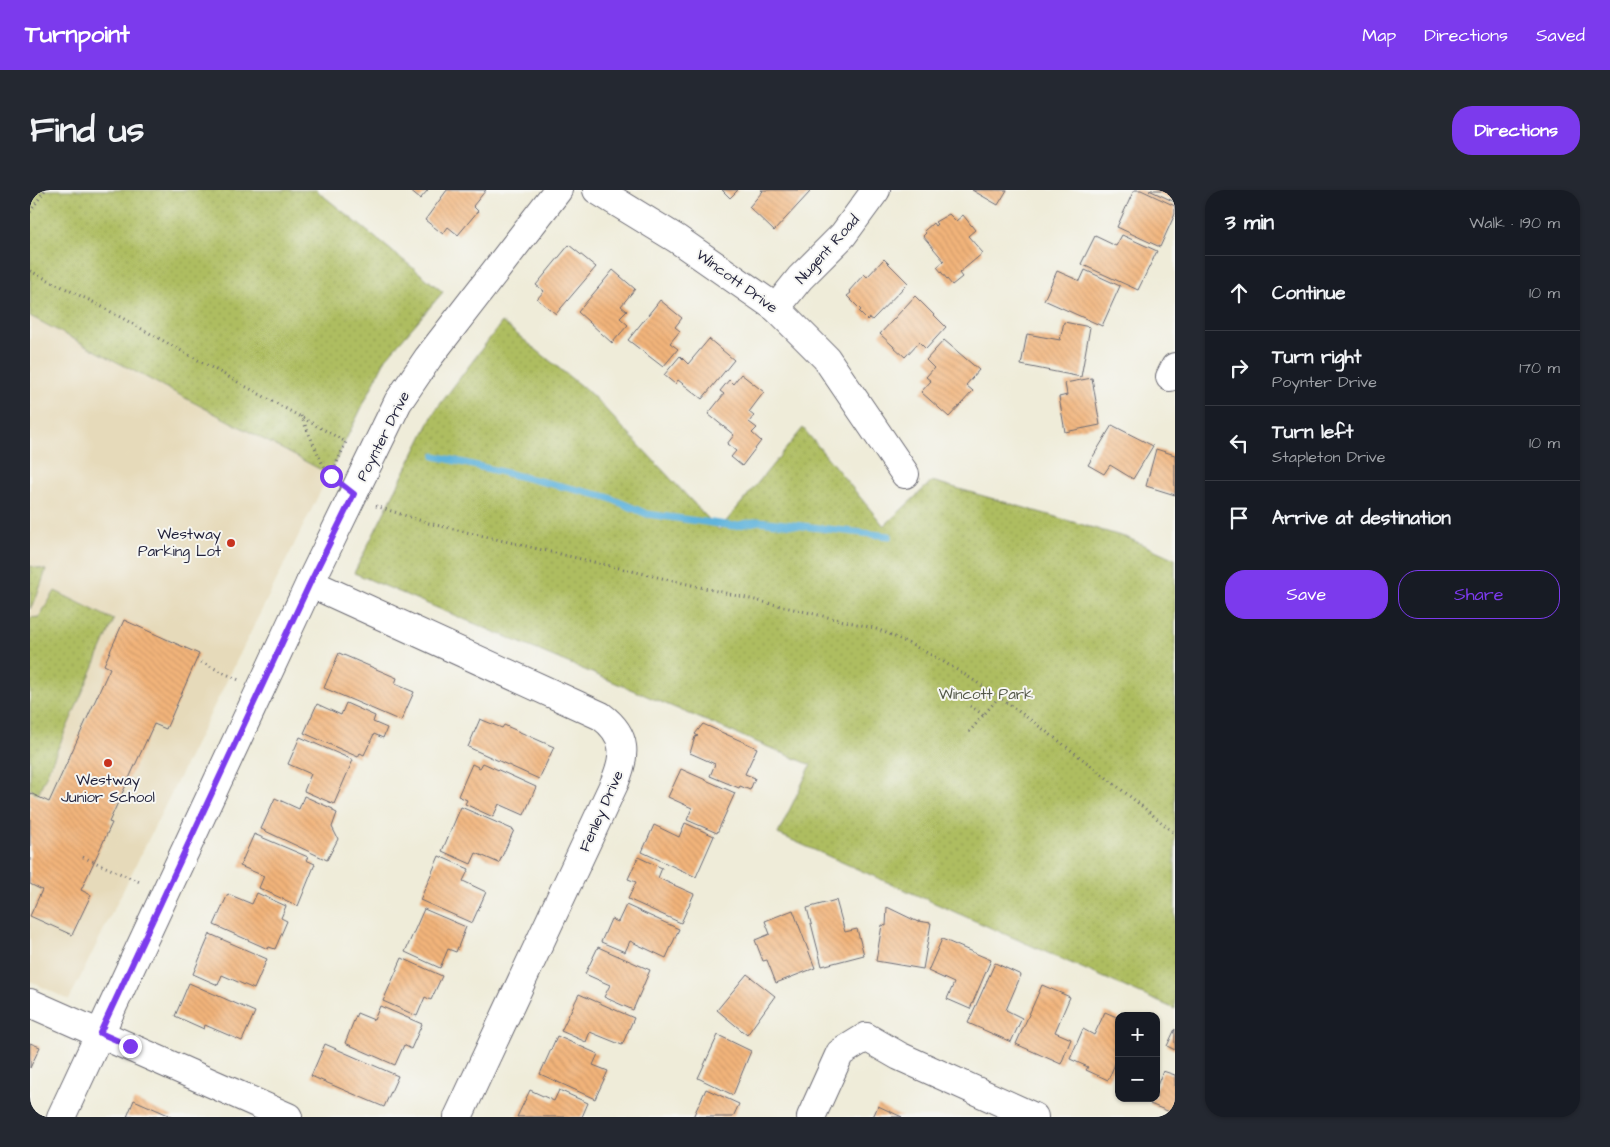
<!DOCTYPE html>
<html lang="en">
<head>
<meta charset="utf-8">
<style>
  :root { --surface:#171b24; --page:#242831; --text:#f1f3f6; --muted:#9ea1a6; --line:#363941; --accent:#7c3aed }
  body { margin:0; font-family:"Architects Daughter",sans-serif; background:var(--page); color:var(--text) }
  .controls { position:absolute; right:15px; bottom:15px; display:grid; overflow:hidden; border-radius:10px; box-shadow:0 1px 4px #0004 }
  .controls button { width:45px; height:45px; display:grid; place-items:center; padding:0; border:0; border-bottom:1px solid var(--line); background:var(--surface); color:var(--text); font:25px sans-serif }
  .stop { position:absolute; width:15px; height:15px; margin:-11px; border:4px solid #7c3aed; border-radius:50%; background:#fff }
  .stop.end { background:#7c3aed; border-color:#fff; box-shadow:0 1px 5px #0008 }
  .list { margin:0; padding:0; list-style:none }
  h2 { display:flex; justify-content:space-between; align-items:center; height:65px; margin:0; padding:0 20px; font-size:21px }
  h2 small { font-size:16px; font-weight:400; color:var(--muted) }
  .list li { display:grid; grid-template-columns:32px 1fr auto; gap:15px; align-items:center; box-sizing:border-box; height:75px; padding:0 20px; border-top:1px solid var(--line) }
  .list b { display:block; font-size:19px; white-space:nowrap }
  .list p { margin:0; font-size:16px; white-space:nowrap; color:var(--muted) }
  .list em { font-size:16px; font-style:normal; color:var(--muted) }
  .actions { display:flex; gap:10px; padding:15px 20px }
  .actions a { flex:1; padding:11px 0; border:1px solid var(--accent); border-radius:20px; text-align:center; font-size:18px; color:var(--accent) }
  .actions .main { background:var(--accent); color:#fff }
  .icon { flex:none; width:28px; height:28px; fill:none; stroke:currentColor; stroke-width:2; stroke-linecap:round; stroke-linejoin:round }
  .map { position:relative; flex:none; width:1145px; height:927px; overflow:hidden; border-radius:20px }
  header { display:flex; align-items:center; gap:30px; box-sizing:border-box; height:70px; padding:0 25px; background:var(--accent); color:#fff }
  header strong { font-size:24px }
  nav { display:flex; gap:28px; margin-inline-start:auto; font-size:18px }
  .intro { display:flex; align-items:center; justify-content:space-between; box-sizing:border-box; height:120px; padding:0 30px }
  h1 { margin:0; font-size:35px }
  .button { padding:12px 22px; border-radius:20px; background:var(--accent); color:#fff; font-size:18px; font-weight:700 }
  main { display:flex; gap:30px; padding:0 30px }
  aside { flex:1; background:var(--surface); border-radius:20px; box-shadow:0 1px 4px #0004 }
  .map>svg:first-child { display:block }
  .built { fill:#e6daba }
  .park { fill:url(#park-dots); stroke:#68704e }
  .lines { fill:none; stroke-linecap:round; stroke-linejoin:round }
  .stream { stroke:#60b4dc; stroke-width:7 }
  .building { fill:url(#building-back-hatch) }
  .minor-casing { stroke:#6a6972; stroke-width:30 }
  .path { stroke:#6a6972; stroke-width:3; stroke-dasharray:1 4; stroke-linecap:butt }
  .minor { stroke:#fff; stroke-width:28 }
  .route { stroke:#7c3aed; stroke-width:6 }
  .poi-dot { fill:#c8321e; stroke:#f6f6f2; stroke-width:2 }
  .labels { text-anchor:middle; stroke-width:4; stroke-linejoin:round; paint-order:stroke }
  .street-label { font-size:15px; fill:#22223b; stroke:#f6f6f2 }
  .poi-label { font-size:15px; fill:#22223b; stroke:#f6f6f2; text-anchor:end }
  .park-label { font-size:15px; fill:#535848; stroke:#f6f6f2 }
</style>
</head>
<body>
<header>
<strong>Turnpoint</strong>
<nav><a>Map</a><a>Directions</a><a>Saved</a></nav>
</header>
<div class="intro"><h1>Find us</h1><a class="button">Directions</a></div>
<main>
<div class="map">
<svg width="1145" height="927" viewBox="0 0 1145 927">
  <defs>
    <pattern id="park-dots" width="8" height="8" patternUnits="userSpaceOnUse" patternTransform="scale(1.25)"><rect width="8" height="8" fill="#aebd60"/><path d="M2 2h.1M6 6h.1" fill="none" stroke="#95a254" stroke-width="1.8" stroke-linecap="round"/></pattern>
    <pattern id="building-back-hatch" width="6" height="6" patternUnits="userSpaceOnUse" patternTransform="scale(1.25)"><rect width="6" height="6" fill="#f2b47a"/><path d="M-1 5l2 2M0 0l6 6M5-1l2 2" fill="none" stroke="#cf9a6a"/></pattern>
  </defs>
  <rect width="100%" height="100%" fill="#f6f6f2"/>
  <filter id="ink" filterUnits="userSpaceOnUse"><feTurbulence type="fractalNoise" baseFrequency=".02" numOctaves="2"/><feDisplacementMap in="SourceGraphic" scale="10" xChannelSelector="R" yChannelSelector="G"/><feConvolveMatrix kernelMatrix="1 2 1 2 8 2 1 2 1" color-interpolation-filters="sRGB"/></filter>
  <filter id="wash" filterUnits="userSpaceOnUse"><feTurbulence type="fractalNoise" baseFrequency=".0096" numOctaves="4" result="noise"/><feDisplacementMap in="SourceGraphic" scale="20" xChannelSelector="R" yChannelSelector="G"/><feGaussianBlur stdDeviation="1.12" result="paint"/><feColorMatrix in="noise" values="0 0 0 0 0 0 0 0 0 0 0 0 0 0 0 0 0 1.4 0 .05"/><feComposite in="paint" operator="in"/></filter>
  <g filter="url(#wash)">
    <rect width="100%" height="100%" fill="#efecd9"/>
    <!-- built -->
    <polygon class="built" points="0,126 299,284 39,810 0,791"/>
    <!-- park -->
    <g class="park">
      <polygon points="0,0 286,0 413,102 356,168 299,284 0,126"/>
      <polygon points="472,132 562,205 689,340 773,238 854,336 902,291 1098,348 1145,369 1145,819 748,644 781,575 324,383 405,221"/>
      <polygon points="0,376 16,380 7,406 0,419"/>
      <polygon points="25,401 84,430 8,604 0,599 0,428 9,427"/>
    </g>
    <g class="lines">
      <!-- stream -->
      <polyline class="stream" points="405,266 577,307 617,324 704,336 729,331 859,346"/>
    </g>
    <g id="blocks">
      <!-- building -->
      <g class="building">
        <polygon points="379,0 398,0 390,9"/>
        <polygon points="417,0 456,0 443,16 448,21 428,45 418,37 413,44 395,30"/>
        <polygon points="692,0 708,0 700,8"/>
        <polygon points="731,0 778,0 780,2 744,41 719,17 733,1"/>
        <polygon points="942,0 977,0 968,15"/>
        <polygon points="1104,0 1111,0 1145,16 1145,24 1130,57 1087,37"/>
        <polygon points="1119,0 1145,0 1145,12"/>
        <polygon points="919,24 926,31 933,25 945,40 938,46 953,63 929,83 932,87 922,95 907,77 914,71 893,46 896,43 894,41 903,33 905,36 907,34 905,32"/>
        <polygon points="1092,45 1127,61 1108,100 1051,74 1065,46 1086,56"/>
        <polygon points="539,55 566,77 526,124 507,109 514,101 506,95"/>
        <polygon points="854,69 878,93 842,130 839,128 837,130 829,122 831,120 817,106 821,103 819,101 834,84 837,87"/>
        <polygon points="583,80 605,99 591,116 597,121 590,128 598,135 582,153 548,122"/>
        <polygon points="1055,80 1090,96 1072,136 1014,110 1027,81 1050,91"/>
        <polygon points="885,106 916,137 896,159 889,152 875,167 850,144"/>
        <polygon points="630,110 652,128 645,137 650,141 640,153 648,159 633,177 598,150"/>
        <polygon points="1034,132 1060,137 1051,187 991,175 997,144 1030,150"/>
        <polygon points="679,149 704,170 672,209 648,190 645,194 634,185 650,166 658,174"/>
        <polygon points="914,150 949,180 936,195 943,201 919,227 891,202 901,191 896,187 904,178 896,170"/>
        <polygon points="711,184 734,202 719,222 724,226 719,232 727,238 722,243 731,251 712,276 701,267 706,261 697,254 704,245 678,224 694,204 690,201 699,190 703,194"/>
        <polygon points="1062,188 1070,235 1035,242 1029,207 1037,205 1035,193"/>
        <polygon points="1082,235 1123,256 1103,289 1080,275 1074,284 1058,275"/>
        <polygon points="1126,259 1145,265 1145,305 1116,296"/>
        <polygon points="94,430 169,464 136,539 124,534 79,632 82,633 51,700 61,705 42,745 0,726 12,700 0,694 0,603 19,612 80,478 74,475"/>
        <polygon points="309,463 367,488 365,494 384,502 371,531 294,498"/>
        <polygon points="316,513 345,526 343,532 357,538 353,548 344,544 334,565 330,563 328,567 274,543 287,514 311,525"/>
        <polygon points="450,529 472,538 474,535 524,557 509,589 438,557"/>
        <polygon points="673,534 727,558 715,584 725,588 720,600 710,596 709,598 680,586 685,574 660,563 665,547 668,546 665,544"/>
        <polygon points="270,547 323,570 304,614 274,601 281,584 258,574"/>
        <polygon points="453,573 506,597 494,625 469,614 463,627 435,614 437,610 428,606 442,574 450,578"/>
        <polygon points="651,579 705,603 687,643 657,630 662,618 638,607"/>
        <polygon points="274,606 303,619 303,621 307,623 302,637 308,649 297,670 231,639 245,608 269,619"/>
        <polygon points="431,617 484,640 469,673 446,663 441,674 412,661"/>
        <polygon points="655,633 684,646 666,687 612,662 624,635 649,647"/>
        <polygon points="224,644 278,667 276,670 285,674 268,716 229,698 234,686 210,676"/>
        <polygon points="409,666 439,679 433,691 456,702 442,733 390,710"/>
        <polygon points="608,667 632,678 628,688 664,704 651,733 598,709 606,692 598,689"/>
        <polygon points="227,703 256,716 251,728 257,731 245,759 239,757 238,759 184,735 198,704 222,714"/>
        <polygon points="806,710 815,742 827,739 834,765 792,776 777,718"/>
        <polygon points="596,715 649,739 636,768 600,751 595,762 571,752 581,729 588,732"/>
        <polygon points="857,717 888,732 888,731 901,733 893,779 846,771 852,735 856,736"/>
        <polygon points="394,719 436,737 426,762 418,759 410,778 375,762"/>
        <polygon points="763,720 785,778 746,793 737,770 733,771 725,750 740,744 735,731"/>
        <polygon points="180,744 237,769 224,799 192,785 188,795 163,784"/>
        <polygon points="912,749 961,770 940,819 917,809 924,793 898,781"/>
        <polygon points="568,757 620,780 603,820 574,807 580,795 555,784"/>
        <polygon points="372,768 412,786 401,810 395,807 387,826 353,811"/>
        <polygon points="965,773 991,785 976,820 992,828 981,852 938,833"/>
        <polygon points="717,784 745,806 717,845 687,820"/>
        <polygon points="159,793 225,822 212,851 175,835 174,839 145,826"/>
        <polygon points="1012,795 1040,807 1025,842 1041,849 1031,874 986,854"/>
        <polygon points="549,804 604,828 592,855 560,842 556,852 531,841"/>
        <polygon points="350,816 392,834 381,859 374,855 365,875 315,853 327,823 344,830"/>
        <polygon points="1075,822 1089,828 1089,865 1078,890 1056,880 1058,877 1040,869 1053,839 1064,845"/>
        <polygon points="1145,839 1145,860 1137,856"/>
        <polygon points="688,845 721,861 703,905 668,888"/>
        <polygon points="527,846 568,864 563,875 578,881 565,909 510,884"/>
        <polygon points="0,853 10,857 0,878"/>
        <polygon points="295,854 368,886 354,917 281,886"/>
        <polygon points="1133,881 1145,885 1145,924 1120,914 1122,908 1126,908 1126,898"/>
        <polygon points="676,899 709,914 703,927 663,927"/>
        <polygon points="500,900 524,911 529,900 558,913 552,927 487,927"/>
        <polygon points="104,910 143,927 97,927"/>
        <polygon points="848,916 872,927 843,927"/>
      </g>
    </g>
  </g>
  <g filter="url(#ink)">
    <use href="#blocks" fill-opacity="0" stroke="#6a6972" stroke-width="1"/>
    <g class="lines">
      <!-- minor casing -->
      <g class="minor-casing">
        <g id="minor">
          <polyline points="567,0 647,49 746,118 796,168 875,284"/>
          <polyline points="746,118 770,88 813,45 846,0"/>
          <polyline points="1140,187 1145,177"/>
          <path d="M280,393L571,526C598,546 596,566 584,594L428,927"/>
          <polyline points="0,813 258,927"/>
          <polyline points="31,927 280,393 368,212 398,168 528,0"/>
          <polyline points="781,927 810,863 836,847 869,866 1004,927"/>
        </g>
      </g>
      <!-- path -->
      <g class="path">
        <polyline points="0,22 15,0"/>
        <polyline points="0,81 65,113 316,252 301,286 304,287"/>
        <polyline points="271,226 292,273 301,285"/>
        <path d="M346,316L398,333L844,438C916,467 967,505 1029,551C1068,581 1107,611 1145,644"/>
        <polyline points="171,472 209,490"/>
        <polyline points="940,516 954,525"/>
        <polyline points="939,542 969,507"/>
        <polyline points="53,667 112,693"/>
      </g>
      <!-- minor -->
      <use href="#minor" class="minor"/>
    </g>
  </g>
  <g class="lines" filter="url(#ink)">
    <!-- route -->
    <polyline class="route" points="100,856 70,843 280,393 324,304 301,286"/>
  </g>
  <!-- markers -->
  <g class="poi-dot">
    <circle cx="201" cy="353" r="5"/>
    <circle cx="78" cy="573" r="5"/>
  </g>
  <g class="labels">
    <!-- street labels -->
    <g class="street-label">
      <text transform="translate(797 59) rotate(-48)" y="5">Nugent Road</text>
      <text transform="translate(707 91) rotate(36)" y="5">Wincott Drive</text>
      <text transform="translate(353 246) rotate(-63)" y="5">Poynter Drive</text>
      <text transform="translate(571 621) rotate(-66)" y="5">Fenley Drive</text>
    </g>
    <!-- poi labels -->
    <g class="poi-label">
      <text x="191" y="349">Westway<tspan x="191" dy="17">Parking Lot</tspan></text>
      <text x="78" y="595" text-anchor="middle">Westway<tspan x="78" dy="17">Junior School</tspan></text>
    </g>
    <!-- park labels -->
    <g class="park-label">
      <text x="956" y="509">Wincott Park</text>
    </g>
  </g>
</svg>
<div class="controls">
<button>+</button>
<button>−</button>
</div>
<div class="stop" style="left:301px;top:286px"></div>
<div class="stop end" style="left:100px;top:856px"></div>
</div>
<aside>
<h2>3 min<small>Walk · 190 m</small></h2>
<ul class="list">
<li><svg class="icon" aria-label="ahead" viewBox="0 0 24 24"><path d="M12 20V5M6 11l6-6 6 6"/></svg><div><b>Continue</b></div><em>10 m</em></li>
<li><svg class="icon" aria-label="right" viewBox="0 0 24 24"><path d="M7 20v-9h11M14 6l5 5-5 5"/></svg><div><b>Turn right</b><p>Poynter Drive</p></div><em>170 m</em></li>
<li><svg class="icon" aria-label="left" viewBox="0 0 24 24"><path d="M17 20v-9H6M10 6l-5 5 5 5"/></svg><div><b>Turn left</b><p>Stapleton Drive</p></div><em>10 m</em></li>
<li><svg class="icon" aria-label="arrive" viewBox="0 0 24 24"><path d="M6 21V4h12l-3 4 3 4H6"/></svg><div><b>Arrive at destination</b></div></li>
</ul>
<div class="actions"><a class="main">Save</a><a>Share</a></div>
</aside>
</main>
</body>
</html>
